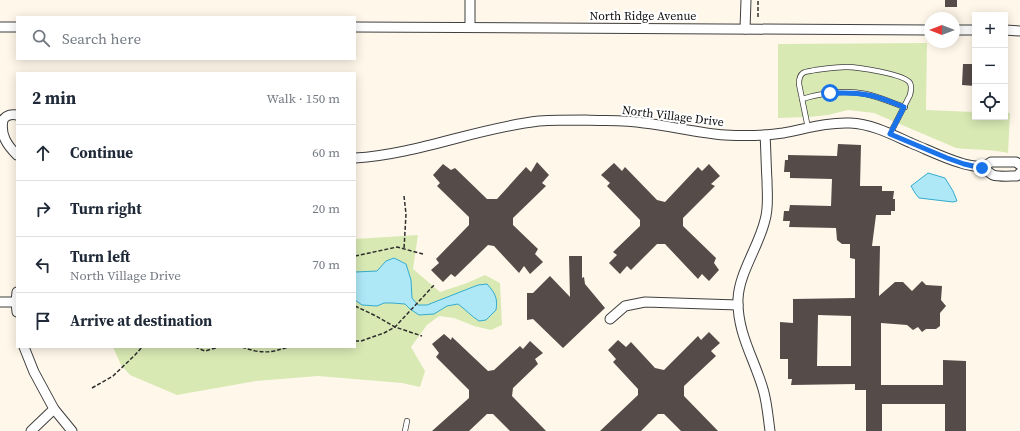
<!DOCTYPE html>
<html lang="en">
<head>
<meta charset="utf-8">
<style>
  :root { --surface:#fff; --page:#f2f2f3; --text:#1f2937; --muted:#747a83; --line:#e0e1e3 }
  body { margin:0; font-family:"Source Serif 4",serif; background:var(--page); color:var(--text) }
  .controls { position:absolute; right:12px; top:12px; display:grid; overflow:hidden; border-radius:0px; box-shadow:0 2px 10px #0003 }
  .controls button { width:36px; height:36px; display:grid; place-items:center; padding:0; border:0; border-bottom:1px solid var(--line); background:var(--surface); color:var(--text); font:20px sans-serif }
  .compass { position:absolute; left:924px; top:12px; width:36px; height:36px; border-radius:50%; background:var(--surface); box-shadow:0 2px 10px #0003; rotate:270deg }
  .stop { position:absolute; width:12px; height:12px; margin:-9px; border:3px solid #1a73e8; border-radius:50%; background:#fff }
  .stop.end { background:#1a73e8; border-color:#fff; box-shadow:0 1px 4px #0008 }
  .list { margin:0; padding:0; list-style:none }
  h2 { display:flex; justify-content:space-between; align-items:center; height:52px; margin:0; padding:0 16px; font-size:17px }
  h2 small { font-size:13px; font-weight:400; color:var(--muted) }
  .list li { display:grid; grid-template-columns:26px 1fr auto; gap:12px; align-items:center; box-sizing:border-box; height:56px; padding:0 16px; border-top:1px solid var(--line) }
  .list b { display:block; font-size:15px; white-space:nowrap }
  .list p { margin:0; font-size:13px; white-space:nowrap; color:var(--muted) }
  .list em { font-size:13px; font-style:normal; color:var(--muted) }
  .icon { flex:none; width:22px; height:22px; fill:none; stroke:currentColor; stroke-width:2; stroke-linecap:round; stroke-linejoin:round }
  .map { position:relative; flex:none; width:1020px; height:431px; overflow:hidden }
  .search { position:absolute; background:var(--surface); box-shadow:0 2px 10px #0003; left:16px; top:16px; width:340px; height:44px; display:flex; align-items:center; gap:10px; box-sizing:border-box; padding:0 14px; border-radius:0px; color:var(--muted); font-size:15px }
  .panel { position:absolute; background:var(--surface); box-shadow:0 2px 10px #0003; left:16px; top:72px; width:340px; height:276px; border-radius:0px }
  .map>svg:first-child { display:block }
  .green { fill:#d8e9b4 }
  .water { fill:#aee8f7; stroke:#34abcf }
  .building { fill:#554b48; fill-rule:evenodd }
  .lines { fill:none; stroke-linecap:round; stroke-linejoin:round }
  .service-casing { stroke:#3f3f3f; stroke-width:6 }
  .minor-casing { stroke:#3f3f3f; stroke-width:11 }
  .path { stroke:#2e2e2e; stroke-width:1.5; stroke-dasharray:4 2; stroke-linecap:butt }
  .service { stroke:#fff; stroke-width:4.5 }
  .minor { stroke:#fff; stroke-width:9 }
  .route { stroke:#1a73e8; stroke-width:5 }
  .labels { text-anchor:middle; stroke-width:4; stroke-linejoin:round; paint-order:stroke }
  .street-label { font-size:12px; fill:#0c0c0c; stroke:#fff }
</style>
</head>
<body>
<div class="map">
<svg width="1020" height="431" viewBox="0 0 1020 431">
  <rect width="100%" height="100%" fill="#fff8ea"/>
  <!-- green -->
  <g class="green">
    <path d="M927,43L926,110L975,112V117H1005V113H1010L1008,153C991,149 973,150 956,148L874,113L848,110L828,115L809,117L778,118V44Z"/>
    <polygon points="418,235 413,269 440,292 467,283 485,275 500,283 502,325 491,330 474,326 454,318 439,316 427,325 411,347 425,371 420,387 402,383 318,376 256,381 177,395 130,375 121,365 113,347 355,347 355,239"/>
  </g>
  <!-- water -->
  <g class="water">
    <polygon points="928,173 945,178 953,191 957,201 953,202 919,198 915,193 911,186"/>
    <path d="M394,258L406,264L411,280L412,298L418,305H427L478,285L487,284C495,293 498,298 496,310L486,320L479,321C471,316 465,309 458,304L447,306L434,314L419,315L410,309L405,304L392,303H384L377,306L362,305L355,300V272L377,271L386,261Z"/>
  </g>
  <!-- building -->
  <g class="building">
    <rect x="945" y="0" width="12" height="7"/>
    <polygon points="963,64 975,64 975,86 962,85"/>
    <path d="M838,144L861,145L860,186H882V191H894L893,199H895V211H891V215H876L872,246H880L879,296L895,282H903L912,291L922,281L926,285L942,286L941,300L946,306L940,313V326L936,329H926L922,332L918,327L913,330L907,325L881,323V385H943V360L966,361V431H945V404H882V431H866V390H855V384L791,385L792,379H788V359H780V322L793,323V299L855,298V259L850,258V244H842L837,240L836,228L789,227L790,221H783L784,211H789L790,205L831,206L832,179L790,178V172H784L785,160H788V155L837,156ZM818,315L851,316V366H817Z"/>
    <polygon points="537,162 549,175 542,183 546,186 513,218 513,225 538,249 535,254 543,262 530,274 524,266 519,273 494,246 488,245 455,277 451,274 443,282 431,270 439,263 436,259 469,225 469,217 437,186 440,183 433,175 443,164 451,170 455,168 487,199 497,199 526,167 531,172"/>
    <polygon points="614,163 622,171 625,167 657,200 665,202 698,167 702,171 709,164 720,176 711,184 715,186 683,218 683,226 716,258 714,263 719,270 709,281 702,274 698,279 665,244 657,244 631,270 627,266 620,274 609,263 617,255 613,252 640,226 640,220 607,186 610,183 601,175"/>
    <polygon points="569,256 582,256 582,278 584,277 585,284 605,308 563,348 533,319 527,320 527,293 533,293 550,276 570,297"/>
    <polygon points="709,332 720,343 711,351 716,356 684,386 684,396 718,431 681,431 664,414 658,414 641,431 600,431 638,395 638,389 613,362 616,359 608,350 618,340 626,347 631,342 655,368 664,370 698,336 701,340"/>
    <polygon points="444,334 451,340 452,337 488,371 494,370 520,346 523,349 530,341 543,353 535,359 538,364 513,388 512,396 546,431 510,431 493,414 487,414 469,431 432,431 469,398 469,390 436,357 439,353 432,344"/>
  </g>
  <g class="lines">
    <!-- service casing -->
    <g class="service-casing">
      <g id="service">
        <path d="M802,99C822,93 846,90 866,94C880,97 892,103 905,107"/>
        <path d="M808,128L799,84C799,80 800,75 803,73C806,71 812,71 815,70C825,69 836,67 846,67C857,67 905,74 910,83C912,87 911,91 910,95L890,134"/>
        <polyline points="405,431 407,421"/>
      </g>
    </g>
    <!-- minor casing -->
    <g class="minor-casing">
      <g id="minor">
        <polyline points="470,0 470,27"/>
        <polyline points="0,27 17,27"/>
        <polyline points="355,27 930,30"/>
        <polyline points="745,29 746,0"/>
        <polyline points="954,30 975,30"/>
        <polyline points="1005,30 1020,31"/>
        <path d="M17,115C12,114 6,115 3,120C0,135 7,145 17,155"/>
        <path d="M765,135C766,150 766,165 767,180C767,193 769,207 765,220C759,246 739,273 738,299C737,333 754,358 763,389C767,402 768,417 770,431"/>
        <path d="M355,158C418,154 477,128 539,121C555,120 570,120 586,120C605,121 625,120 644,123C671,126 698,133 725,135C744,136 764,136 783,133C805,129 827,122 850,123C872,124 891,134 911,143C928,150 944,158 961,163C968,166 975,165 981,168C986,169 989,173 993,175C999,177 1010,176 1017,176L1020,173"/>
        <polyline points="982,168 991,162 1016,162 1020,165"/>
        <polyline points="17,292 16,302 17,312"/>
        <polyline points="0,302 16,302"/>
        <polyline points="610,319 625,306 645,302 738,305"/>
        <polyline points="24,347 34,372 54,409 72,431"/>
        <polyline points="31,431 54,409"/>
      </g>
    </g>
    <!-- path -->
    <g class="path">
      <polyline points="758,17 758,0"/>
      <polyline points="404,196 406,214 404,249"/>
      <polyline points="355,256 397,247 423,254"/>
      <polyline points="355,306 376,316 395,327 422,336"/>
      <polyline points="355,341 361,341 384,333 395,327 435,284"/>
      <polyline points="195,347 205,351 219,347"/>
      <path d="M242,347C261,354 270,353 288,347"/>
      <polyline points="92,388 113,376 135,355 142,347"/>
    </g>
    <!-- service -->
    <use href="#service" class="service"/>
    <!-- minor -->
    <use href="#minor" class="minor"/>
  </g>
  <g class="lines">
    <!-- route -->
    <path class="route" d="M830,93C843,93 856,92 868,95C881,97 893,103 904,107L890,134L947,158L964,164L982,168"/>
  </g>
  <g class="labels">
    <!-- street labels -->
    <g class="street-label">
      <text x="643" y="20">North Ridge Avenue</text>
      <text transform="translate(673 116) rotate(7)" y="4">North Village Drive</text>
    </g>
  </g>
</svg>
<div class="controls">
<button>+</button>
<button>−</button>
<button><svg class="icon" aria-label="locate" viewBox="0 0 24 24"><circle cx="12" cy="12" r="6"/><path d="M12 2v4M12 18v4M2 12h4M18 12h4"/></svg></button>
</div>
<svg class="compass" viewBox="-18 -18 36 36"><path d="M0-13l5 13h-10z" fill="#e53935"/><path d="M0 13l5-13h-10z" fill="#747a83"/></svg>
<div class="stop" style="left:830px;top:93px"></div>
<div class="stop end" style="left:982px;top:168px"></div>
<div class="search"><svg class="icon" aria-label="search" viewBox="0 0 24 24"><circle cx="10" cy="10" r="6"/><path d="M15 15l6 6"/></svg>Search here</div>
<section class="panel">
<h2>2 min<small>Walk · 150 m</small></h2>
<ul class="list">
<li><svg class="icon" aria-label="ahead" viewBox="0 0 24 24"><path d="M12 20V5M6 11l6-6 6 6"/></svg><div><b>Continue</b></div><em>60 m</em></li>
<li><svg class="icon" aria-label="right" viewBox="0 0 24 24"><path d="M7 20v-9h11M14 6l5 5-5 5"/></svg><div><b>Turn right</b></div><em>20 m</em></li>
<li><svg class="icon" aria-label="left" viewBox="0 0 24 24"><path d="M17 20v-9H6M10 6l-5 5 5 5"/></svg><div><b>Turn left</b><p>North Village Drive</p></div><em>70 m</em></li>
<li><svg class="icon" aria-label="arrive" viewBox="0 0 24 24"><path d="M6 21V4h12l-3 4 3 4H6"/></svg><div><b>Arrive at destination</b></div></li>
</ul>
</section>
</div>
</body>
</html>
